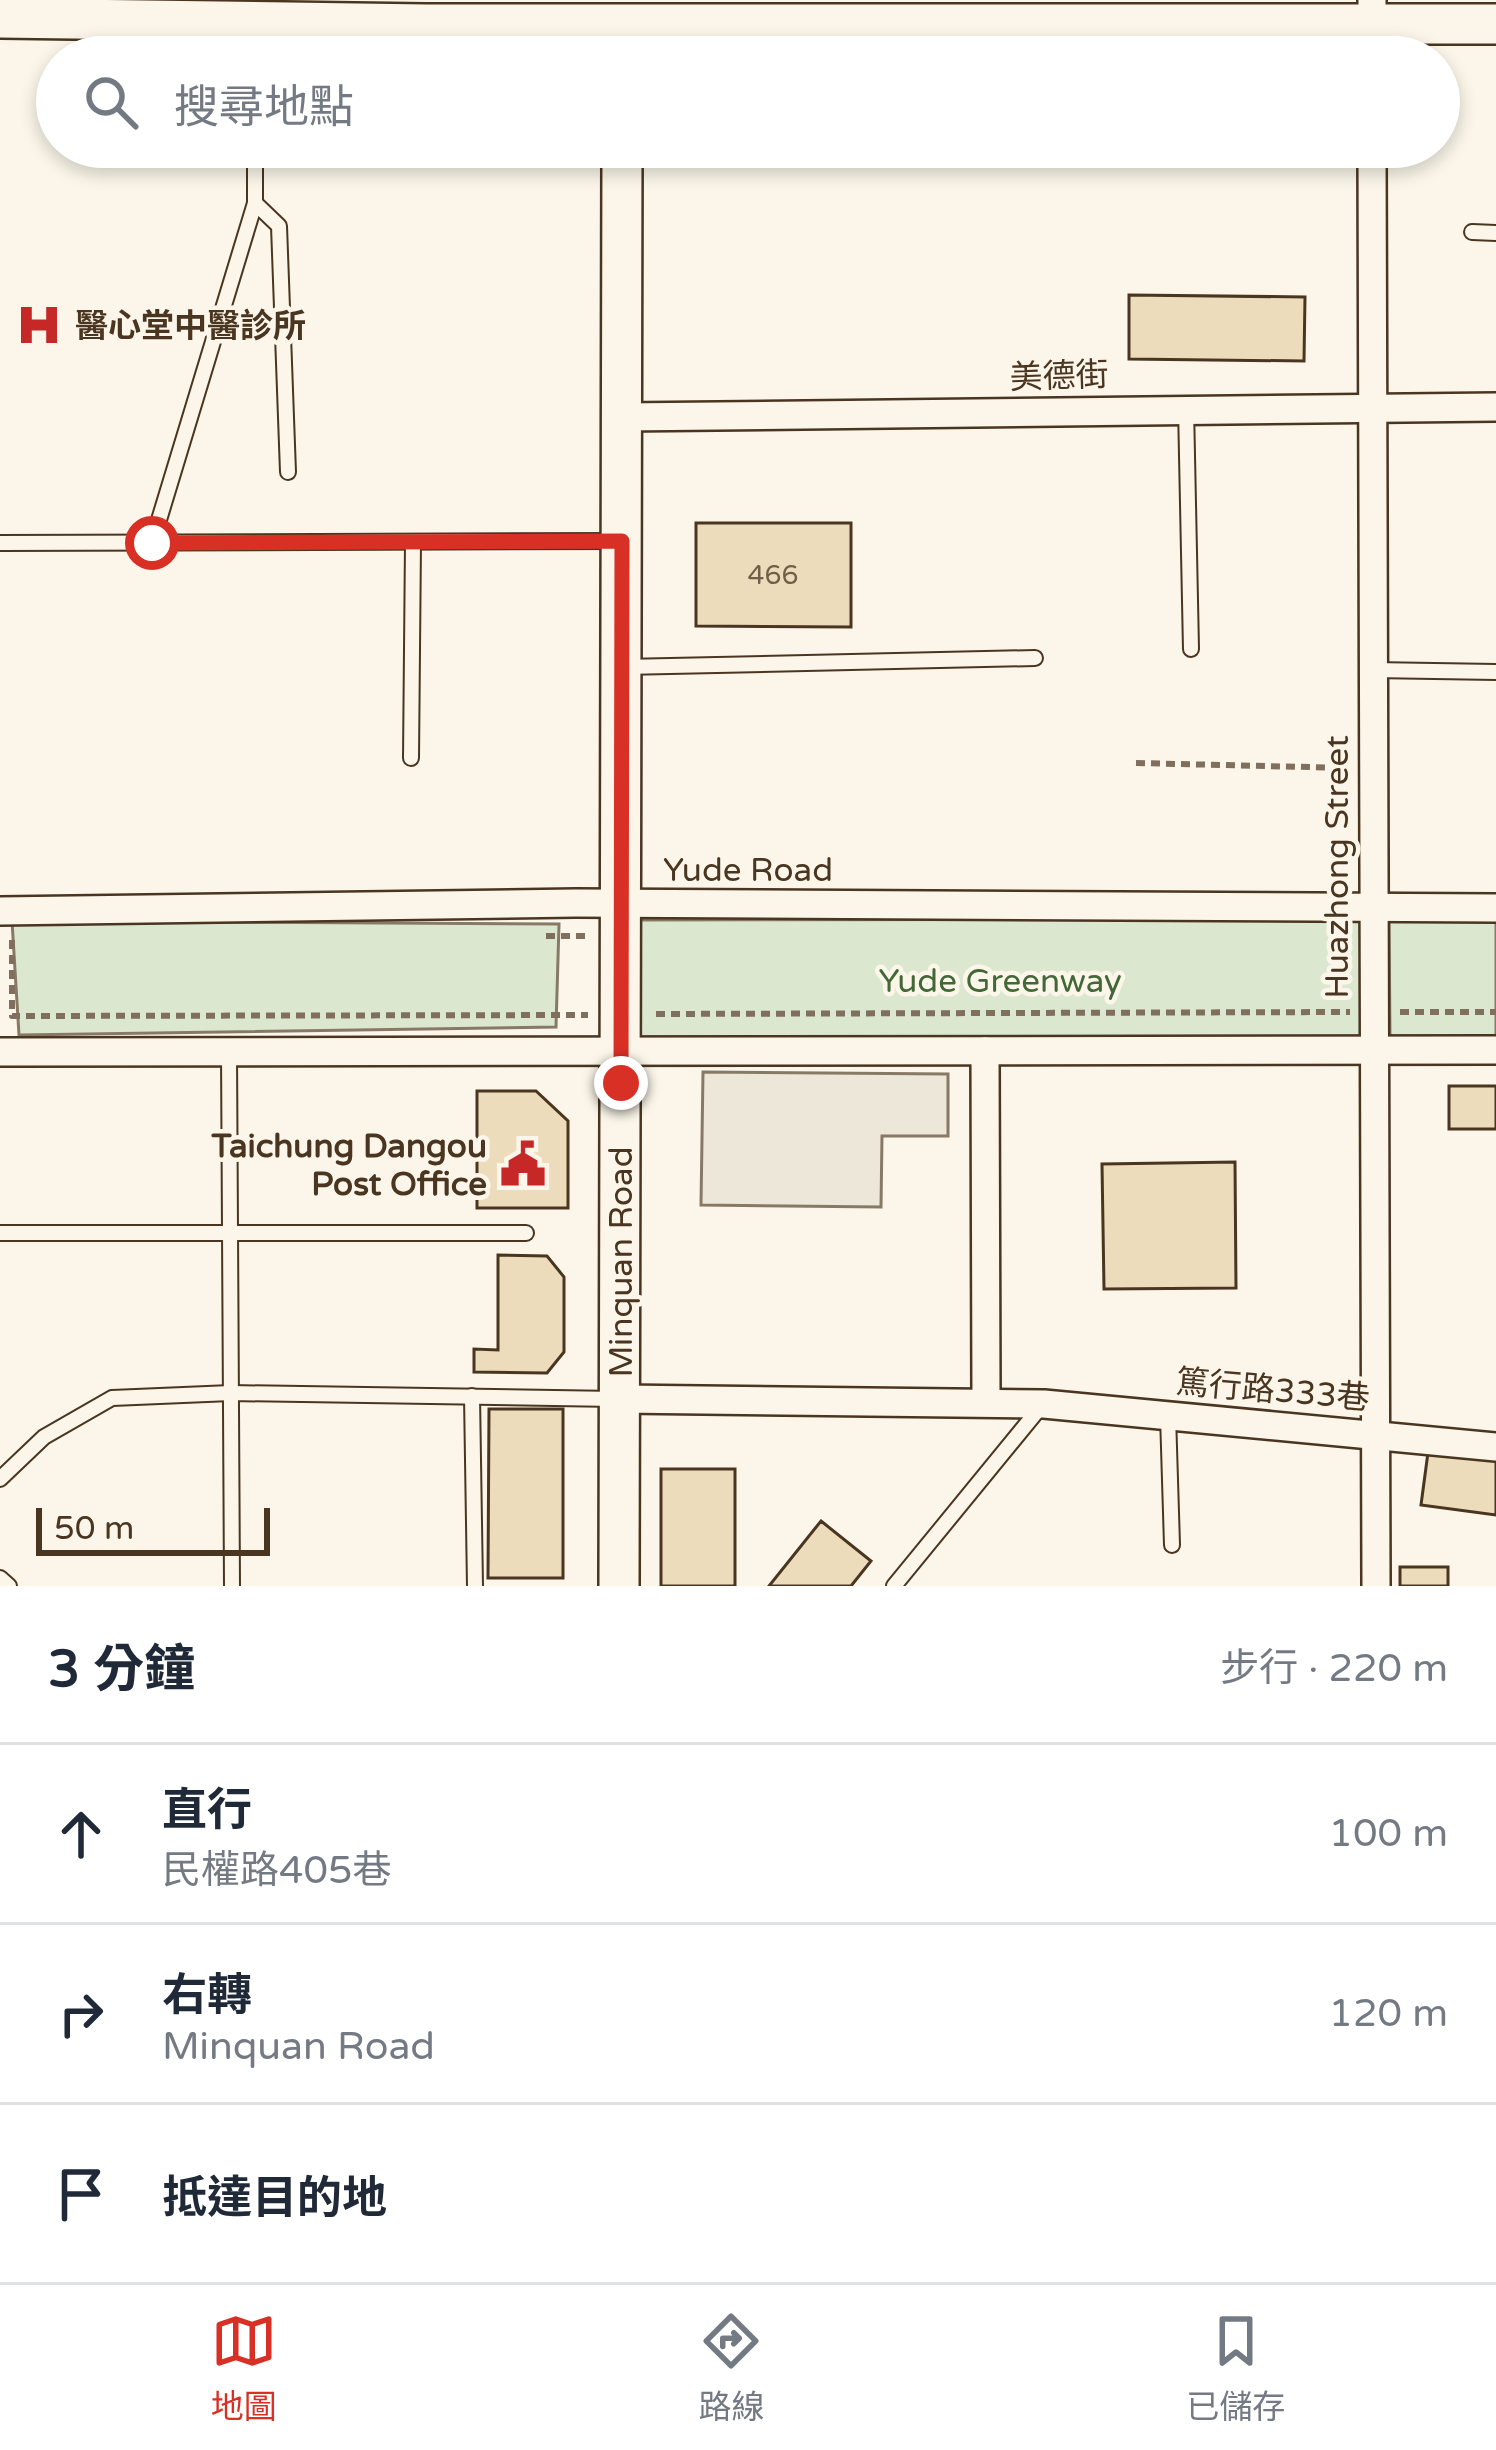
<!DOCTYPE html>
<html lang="zh-TW">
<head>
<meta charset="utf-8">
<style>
  :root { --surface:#fff; --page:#f2f2f3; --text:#1f2937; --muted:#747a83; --line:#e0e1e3; --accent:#d93025 }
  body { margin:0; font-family:"Varela Round","Noto Sans TC",sans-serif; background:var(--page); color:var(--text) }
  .scale { position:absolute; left:36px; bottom:30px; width:234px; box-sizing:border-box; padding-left:12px; border:6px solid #4a3520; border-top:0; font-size:33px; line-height:42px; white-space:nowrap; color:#4a3520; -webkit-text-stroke:9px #fbf6e9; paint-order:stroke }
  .stop { position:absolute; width:36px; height:36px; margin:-27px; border:9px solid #d93025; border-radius:50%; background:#fff }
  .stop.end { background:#d93025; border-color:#fff; box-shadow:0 3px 12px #0008 }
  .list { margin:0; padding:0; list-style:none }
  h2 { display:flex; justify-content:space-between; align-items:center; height:156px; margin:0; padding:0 48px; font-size:51px }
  h2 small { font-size:39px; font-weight:400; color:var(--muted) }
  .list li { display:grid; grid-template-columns:78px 1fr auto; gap:36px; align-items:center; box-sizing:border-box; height:180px; padding:0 48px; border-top:3px solid var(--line) }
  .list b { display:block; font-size:45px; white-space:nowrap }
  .list p { margin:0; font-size:39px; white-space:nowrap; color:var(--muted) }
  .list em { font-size:39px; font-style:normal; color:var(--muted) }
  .icon { flex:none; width:66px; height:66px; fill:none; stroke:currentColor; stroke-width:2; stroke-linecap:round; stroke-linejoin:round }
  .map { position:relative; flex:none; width:1496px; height:1586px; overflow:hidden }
  .search { position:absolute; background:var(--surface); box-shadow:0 6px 18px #0003; left:36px; right:36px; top:36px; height:132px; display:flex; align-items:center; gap:30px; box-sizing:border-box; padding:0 42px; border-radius:66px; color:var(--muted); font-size:45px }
  .sheet { height:696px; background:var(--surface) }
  nav { display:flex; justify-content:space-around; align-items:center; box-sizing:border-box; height:168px; border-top:3px solid var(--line); background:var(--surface); font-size:33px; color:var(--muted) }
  nav a { display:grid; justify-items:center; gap:6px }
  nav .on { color:var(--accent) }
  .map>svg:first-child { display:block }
  .green { fill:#dce7d0; stroke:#887966; stroke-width:3 }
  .parking { fill:#ede7d9; stroke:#887966; stroke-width:3 }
  .building { fill:#ecdcbc; stroke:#4a3520; stroke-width:3 }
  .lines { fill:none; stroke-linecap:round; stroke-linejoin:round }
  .lane-casing { stroke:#4a3520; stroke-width:18 }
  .street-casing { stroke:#4a3520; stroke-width:32 }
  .secondary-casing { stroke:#4a3520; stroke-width:44 }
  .path { stroke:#7f6f5c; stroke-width:6; stroke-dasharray:9 6; stroke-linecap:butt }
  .lane { stroke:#fbf6e9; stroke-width:14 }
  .street { stroke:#fbf6e9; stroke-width:27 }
  .secondary { stroke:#fbf6e9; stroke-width:39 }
  .route { stroke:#d93025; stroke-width:15 }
  .labels { text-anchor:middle; stroke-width:9; stroke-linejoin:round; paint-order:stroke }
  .number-label { font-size:27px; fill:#725f47 }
  .poi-label { font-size:33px; font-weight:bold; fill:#4a3520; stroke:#fbf6e9; text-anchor:start }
  .street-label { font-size:33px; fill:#4a3520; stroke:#fbf6e9 }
  .park-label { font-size:33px; fill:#436837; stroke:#fbf6e9 }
</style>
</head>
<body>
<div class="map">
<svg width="1496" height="1586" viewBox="0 0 1496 1586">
  <rect width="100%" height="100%" fill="#fbf6e9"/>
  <!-- green -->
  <g class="green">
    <polygon points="1362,919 1363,1040 636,1041 638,920"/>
    <polygon points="1389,919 1496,920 1496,1039 1390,1039"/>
    <polygon points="12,921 559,924 556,1027 19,1035"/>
  </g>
  <!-- parking -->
  <polygon class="parking" points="703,1072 948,1074 948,1136 882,1136 881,1207 701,1205"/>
  <!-- building -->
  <g class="building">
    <polygon points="1129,295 1305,297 1304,361 1129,359"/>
    <polygon points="696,523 851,523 851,627 696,626"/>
    <rect x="1449" y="1086" width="47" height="43"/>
    <polygon points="477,1091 536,1091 568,1121 568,1208 477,1208"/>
    <polygon points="1235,1162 1236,1288 1104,1289 1102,1164"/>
    <polygon points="498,1255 547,1256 564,1277 564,1352 547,1373 474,1372 474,1349 498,1350"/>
    <polygon points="489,1409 563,1409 563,1578 488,1578"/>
    <polygon points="1429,1445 1496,1453 1496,1515 1421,1505"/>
    <rect x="661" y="1469" width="74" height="117"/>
    <polygon points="821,1521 871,1561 851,1586 769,1586"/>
    <rect x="1400" y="1567" width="48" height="19"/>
  </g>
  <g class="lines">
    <!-- lane casing -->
    <g class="lane-casing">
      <g id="lane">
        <polyline points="255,25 255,57"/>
        <polyline points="255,203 279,226 288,472"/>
        <polyline points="1472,232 1496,233"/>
        <polyline points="1186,407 1191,649"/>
        <polyline points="0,543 619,541"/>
        <polyline points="152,543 255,203 255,147"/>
        <polyline points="623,667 1035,658"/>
        <polyline points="1372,670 1496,672"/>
        <polyline points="411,758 413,542"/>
        <polyline points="229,1052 232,1586"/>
        <polyline points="0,1233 526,1233"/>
        <polyline points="472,1396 475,1586"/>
        <polyline points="1168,1415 1172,1545"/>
        <polyline points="0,1479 44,1437 112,1398 231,1393 616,1399"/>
        <polyline points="0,1578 9,1586"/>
        <polyline points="894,1586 1043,1404"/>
      </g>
    </g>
    <!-- street casing -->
    <g class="street-casing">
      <g id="street">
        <polyline points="1372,57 1372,0"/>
        <polyline points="1372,147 1376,1586"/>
        <polyline points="623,417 1496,407"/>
        <polyline points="0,911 576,903 1496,908"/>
        <polyline points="985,1051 986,1402"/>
        <polyline points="0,1052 1496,1050"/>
        <polyline points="620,1399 1044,1404 1496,1447"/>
      </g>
    </g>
    <!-- secondary casing -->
    <g class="secondary-casing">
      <g id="secondary">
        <polyline points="0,18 426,24 1496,24"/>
        <polyline points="619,1586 622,147"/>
      </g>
    </g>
    <!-- path -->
    <g class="path">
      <polyline points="1136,763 1349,768"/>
      <polyline points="546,936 586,936"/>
      <polyline points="12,940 12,1016 588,1015"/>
      <polyline points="1400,1012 1496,1012"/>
      <polyline points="656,1014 1350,1012"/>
    </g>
    <!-- lane -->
    <use href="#lane" class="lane"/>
    <!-- street -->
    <use href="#street" class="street"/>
    <!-- secondary -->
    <use href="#secondary" class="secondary"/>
  </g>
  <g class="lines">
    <!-- route -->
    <polyline class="route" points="152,543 622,541 621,1083"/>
  </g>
  <!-- icons -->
  <defs>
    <g id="hospital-bare" transform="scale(3.6)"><path d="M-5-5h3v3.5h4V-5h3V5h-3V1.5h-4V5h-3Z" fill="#c62828" stroke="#fbf6e9" stroke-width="2.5" paint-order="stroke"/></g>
    <g id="civic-bare" transform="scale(3.6)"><path d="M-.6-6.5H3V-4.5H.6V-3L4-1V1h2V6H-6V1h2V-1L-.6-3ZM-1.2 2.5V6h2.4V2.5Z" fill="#c62828" stroke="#fbf6e9" stroke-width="2.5" paint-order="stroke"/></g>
  </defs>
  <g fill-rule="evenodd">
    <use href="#hospital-bare" x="39" y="325"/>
    <use href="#civic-bare" x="523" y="1164"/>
  </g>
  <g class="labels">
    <!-- number labels -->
    <g class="number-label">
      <text x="773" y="584">466</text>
    </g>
    <!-- poi labels -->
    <g class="poi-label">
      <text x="75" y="337">醫心堂中醫診所</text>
      <text x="487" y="1157" text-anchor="end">Taichung Dangou<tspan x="487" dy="38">Post Office</tspan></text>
    </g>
    <!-- street labels -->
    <g class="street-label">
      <text transform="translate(1059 375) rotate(-2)" y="12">美德街</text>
      <text transform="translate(1336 867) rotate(-90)" y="12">Huazhong Street</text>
      <text x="748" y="881">Yude Road</text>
      <text transform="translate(620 1262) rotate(-90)" y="12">Minquan Road</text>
      <text transform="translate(1273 1389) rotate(5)" y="12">篤行路333巷</text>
    </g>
    <!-- park labels -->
    <g class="park-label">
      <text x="1000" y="992">Yude Greenway</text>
    </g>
  </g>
</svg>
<div class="scale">50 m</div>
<div class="stop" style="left:152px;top:543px"></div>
<div class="stop end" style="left:621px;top:1083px"></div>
<div class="search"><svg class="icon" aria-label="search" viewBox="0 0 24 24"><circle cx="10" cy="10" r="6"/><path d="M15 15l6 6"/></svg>搜尋地點</div>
</div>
<section class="sheet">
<h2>3 分鐘<small>步行 · 220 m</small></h2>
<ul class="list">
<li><svg class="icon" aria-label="ahead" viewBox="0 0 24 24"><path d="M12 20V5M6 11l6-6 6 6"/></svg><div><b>直行</b><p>民權路405巷</p></div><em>100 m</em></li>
<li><svg class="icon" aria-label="right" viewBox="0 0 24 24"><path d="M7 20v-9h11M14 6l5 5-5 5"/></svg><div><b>右轉</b><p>Minquan Road</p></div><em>120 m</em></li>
<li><svg class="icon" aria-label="arrive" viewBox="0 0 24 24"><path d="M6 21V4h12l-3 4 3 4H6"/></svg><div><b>抵達目的地</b></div></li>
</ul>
</section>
<nav>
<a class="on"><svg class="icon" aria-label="map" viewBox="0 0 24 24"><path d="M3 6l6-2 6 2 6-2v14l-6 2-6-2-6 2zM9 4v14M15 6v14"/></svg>地圖</a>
<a><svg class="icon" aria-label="directions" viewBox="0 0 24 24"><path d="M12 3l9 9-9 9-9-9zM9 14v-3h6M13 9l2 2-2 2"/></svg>路線</a>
<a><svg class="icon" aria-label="saved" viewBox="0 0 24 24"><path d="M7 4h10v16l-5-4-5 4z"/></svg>已儲存</a>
</nav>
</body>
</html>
